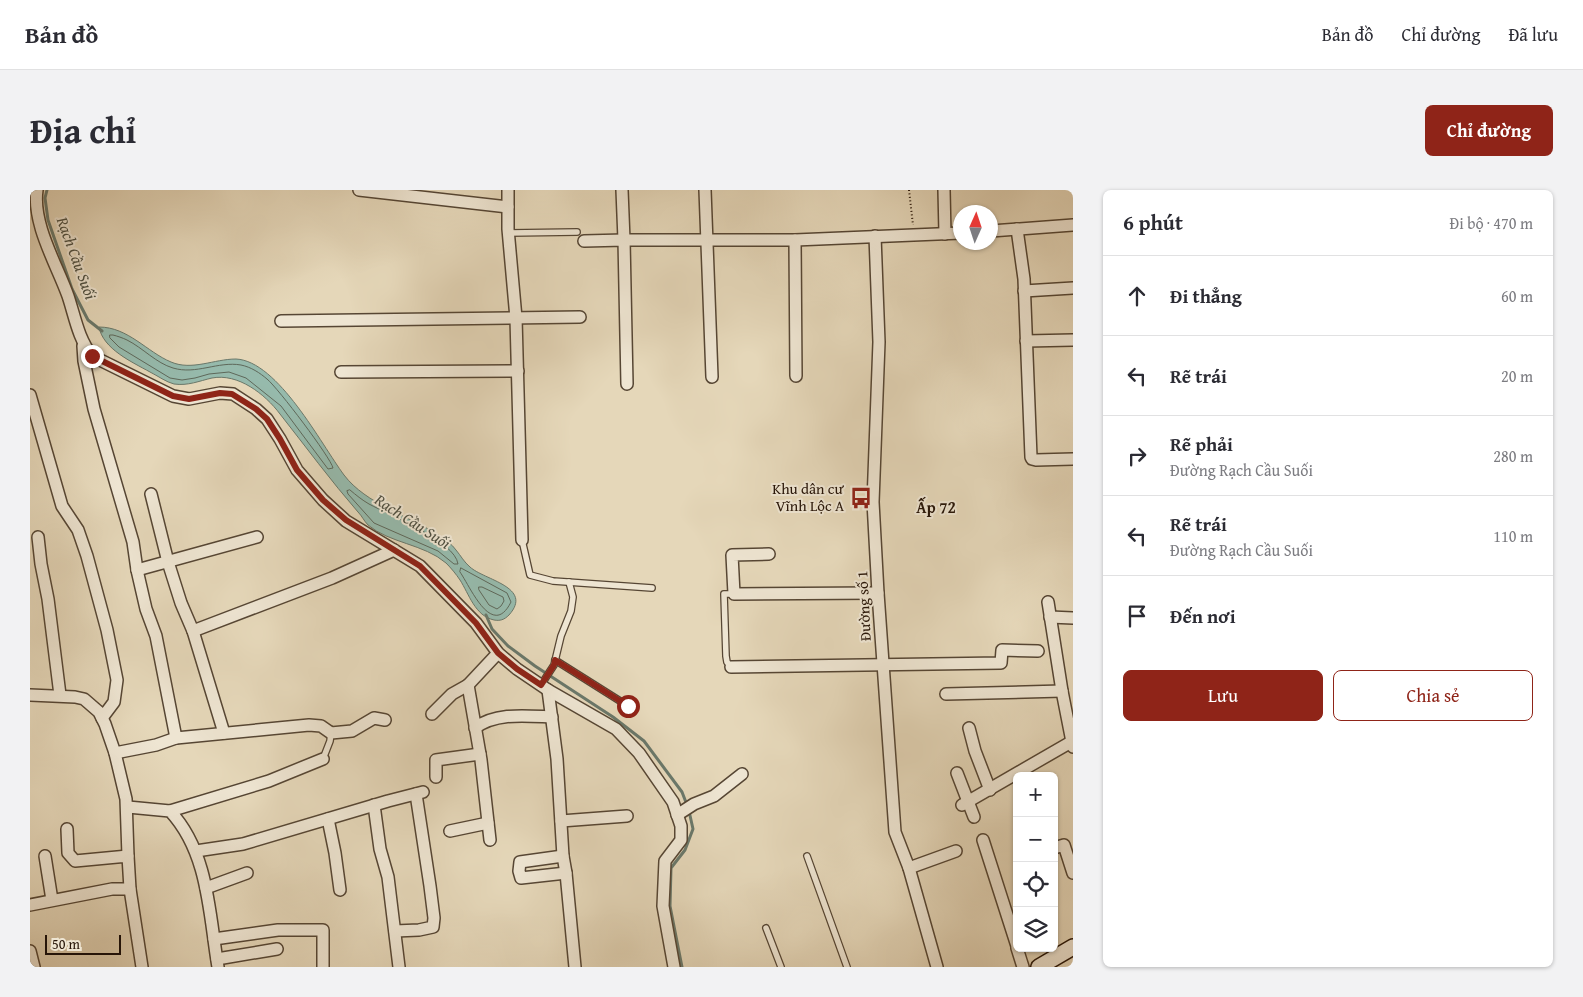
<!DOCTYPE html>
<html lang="vi">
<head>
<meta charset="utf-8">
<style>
  :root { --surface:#fff; --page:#f2f2f3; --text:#2b2b33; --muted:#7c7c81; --line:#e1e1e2; --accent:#8f2418 }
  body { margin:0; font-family:"Gentium Book Plus",serif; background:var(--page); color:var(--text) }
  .controls { position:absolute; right:15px; bottom:15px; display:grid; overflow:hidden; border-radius:8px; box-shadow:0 1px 4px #0004 }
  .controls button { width:45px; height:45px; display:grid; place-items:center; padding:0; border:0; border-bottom:1px solid var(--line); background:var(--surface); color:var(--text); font:25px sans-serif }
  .compass { position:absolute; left:923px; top:15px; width:45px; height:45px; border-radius:50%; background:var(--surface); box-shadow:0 1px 4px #0004; rotate:3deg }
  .scale { position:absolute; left:15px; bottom:12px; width:76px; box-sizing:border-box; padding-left:5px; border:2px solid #271508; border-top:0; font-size:14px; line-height:18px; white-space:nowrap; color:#271508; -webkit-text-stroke:4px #eee5d2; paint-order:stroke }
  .stop { position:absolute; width:15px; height:15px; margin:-11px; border:4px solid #8f2418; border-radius:50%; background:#fff }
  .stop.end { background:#8f2418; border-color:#fff; box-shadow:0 1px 5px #0008 }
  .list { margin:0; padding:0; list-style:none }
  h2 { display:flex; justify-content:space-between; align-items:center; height:65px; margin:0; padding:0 20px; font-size:21px }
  h2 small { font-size:16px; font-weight:400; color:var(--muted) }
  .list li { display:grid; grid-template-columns:32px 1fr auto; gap:15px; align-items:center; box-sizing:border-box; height:80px; padding:0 20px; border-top:1px solid var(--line) }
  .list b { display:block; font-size:19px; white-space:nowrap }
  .list p { margin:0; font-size:16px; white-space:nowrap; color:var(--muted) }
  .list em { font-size:16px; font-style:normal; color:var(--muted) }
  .actions { display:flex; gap:10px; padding:15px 20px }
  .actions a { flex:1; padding:11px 0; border:1px solid var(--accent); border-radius:8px; text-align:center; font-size:18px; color:var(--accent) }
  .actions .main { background:var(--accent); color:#fff }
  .icon { flex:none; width:28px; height:28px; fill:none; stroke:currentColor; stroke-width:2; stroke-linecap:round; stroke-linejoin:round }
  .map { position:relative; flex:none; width:1043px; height:777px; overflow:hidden; border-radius:8px }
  header { display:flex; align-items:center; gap:30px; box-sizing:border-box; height:70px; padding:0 25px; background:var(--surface); border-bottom:1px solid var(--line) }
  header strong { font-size:24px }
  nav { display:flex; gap:28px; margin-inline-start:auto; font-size:18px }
  .intro { display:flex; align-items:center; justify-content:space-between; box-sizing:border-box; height:120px; padding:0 30px }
  h1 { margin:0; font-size:35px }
  .button { padding:12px 22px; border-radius:8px; background:var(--accent); color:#fff; font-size:18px; font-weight:700 }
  main { display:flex; gap:30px; padding:0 30px }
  aside { flex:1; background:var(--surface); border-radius:8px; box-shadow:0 1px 4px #0004 }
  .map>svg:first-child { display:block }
  .water { fill:#96baac; stroke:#6a786a }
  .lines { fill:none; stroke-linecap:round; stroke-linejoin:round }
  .shore { stroke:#5e685a; stroke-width:1 }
  .stream { stroke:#6a786a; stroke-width:3 }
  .lane-casing { stroke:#564634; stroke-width:8 }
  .street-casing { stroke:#564634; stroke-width:14 }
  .secondary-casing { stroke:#271508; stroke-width:18 }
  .path { stroke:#271508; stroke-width:2; stroke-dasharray:1 2.5; stroke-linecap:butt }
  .lane { stroke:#eee5d2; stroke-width:5.5 }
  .street { stroke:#eee5d2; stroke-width:11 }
  .secondary { stroke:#eee5d2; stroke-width:15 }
  .route { stroke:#8f2418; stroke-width:6 }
  .labels { text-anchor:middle; stroke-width:4; stroke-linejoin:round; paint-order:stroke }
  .poi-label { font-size:15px; fill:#271508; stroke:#eee5d2; text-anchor:end }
  .street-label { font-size:15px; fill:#271508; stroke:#eee5d2 }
  .water-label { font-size:16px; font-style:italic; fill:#4e4f41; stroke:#eee5d2 }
  .neighbourhood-label { font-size:16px; font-weight:bold; fill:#271508; stroke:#eee5d2 }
</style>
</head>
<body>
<header>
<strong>Bản đồ</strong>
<nav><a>Bản đồ</a><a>Chỉ đường</a><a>Đã lưu</a></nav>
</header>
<div class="intro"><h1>Địa chỉ</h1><a class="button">Chỉ đường</a></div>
<main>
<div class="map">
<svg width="1043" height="777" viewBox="0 0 1043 777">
  <rect width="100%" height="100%" fill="#e5d7b9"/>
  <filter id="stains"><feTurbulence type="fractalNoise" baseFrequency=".004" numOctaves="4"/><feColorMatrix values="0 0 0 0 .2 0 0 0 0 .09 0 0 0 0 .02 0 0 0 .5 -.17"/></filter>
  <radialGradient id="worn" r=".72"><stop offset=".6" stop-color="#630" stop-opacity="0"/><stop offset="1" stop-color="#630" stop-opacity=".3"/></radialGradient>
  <!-- water -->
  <path class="water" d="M69,137C98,137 117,162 141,172C162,181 184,169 206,169C248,171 291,254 314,285C336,314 379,326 410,346C415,350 422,354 426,360C431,366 434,372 440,377C454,390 504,397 479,425C474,430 470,431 464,430C445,426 439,404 430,390C426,384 421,378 416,373C394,354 359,353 338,335C334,331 332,326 328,322C301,291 276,257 250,224C235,204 208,183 182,188C169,191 158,196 144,194C136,192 128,186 120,182C102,172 73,159 69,137Z"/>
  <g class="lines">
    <!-- shore -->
    <g class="shore">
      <path d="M80,145H83C87,146 93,148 97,150C113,158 126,173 143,178C166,185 188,171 211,175C221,177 230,183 237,189C248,198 301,268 303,278L298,279L251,216L216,188L199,182L179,184L165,188L152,190L140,188L89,157L80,148Z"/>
      <path d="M320,300C326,305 332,310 339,314C359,325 425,351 428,374H424L408,361L344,333L318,304L317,301Z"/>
      <path d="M431,378L477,403L481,412C462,450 440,396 430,382Z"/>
      <polygon points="449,397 452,397 473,407 474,411 471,416 467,419 459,415 449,400"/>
    </g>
    <!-- stream -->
    <g class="stream">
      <polyline points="17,0 15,8 18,30 42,99 58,130 72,141"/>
      <polyline points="456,425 462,439 478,456 505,476 583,527 614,551 652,602 657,615"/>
      <polyline points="652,777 640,716 641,678 655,660 663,639 659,621"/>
    </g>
    <!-- lane casing -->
    <g class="lane-casing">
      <g id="lane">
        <polyline points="479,43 547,42"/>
        <polyline points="492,350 500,385 523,391 622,398"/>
        <polyline points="525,470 598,516"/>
        <polyline points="701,477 697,472 696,466 694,404 704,404"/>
        <polyline points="511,495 524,475 531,446 541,421 543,407 539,392"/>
        <polyline points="293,569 300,551 301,543"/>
        <polyline points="777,666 817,777"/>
        <polyline points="736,738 751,777"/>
      </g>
    </g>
    <!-- street casing -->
    <g class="street-casing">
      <g id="street">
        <path d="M7,0C2,34 27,75 38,106C45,127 48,148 62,166L143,206L159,209L190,203L203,204L226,219L237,229L250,249L267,280L293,310L316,331L390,376L446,433L468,463L487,479L518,500L586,539L609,563L643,612L651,636V650L635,671L633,716L644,777"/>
        <polyline points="329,0 478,17"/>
        <polyline points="478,0 478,39 486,128 492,350"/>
        <polyline points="592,0 594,50 765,50 931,43"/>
        <polyline points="675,0 682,187"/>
        <polyline points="914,0 915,44"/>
        <polyline points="987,39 994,89 1001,267 1002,269 1006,270 1043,269"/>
        <polyline points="961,41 1043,35"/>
        <polyline points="845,46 849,152 843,312 848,403 865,642 879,678 907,777"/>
        <polyline points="765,50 766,186"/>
        <polyline points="554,51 594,50 597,194"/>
        <polyline points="994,101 1043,98"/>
        <polyline points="251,131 550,127"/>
        <polyline points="996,151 1043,150"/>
        <polyline points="53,156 54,171 64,219 103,352 107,380 116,419 126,446 146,548"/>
        <polyline points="311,182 488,181"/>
        <polyline points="0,205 32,316 48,340 57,366 77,440 87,490 84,512 72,528"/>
        <polyline points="121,304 138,372 151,413 163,441 194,543"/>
        <polyline points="8,347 11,374 18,409 30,505"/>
        <polyline points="739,364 702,365 704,404 848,403"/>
        <polyline points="107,380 227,347"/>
        <polyline points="1018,412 1032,501 1043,557"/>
        <polyline points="1020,427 1043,428"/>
        <polyline points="163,441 302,388 364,360"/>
        <polyline points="701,477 971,473 972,460 1008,461"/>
        <polyline points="518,500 527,569 533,666 536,683 545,777"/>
        <polyline points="916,504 1032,501"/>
        <polyline points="0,505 45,507 54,509 69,522 75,534 85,563 96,609 98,666"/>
        <polyline points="402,524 422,504 438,495"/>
        <path d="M445,538C466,522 497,526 522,527"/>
        <polyline points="939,538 945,561 960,600"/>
        <polyline points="85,563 126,555 146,548 279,535 291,536 301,543 322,541 344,528 355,530"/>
        <polyline points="927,583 944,627"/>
        <polyline points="406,587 406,570 450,564"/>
        <polyline points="344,615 350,659 358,687 369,777"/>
        <polyline points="932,615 1041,552"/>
        <path d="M98,617L140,621C179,663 179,724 188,777"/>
        <polyline points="140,621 239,591 293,569"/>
        <polyline points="647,625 664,614 684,606 712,584"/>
        <polyline points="298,629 305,663 310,700"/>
        <polyline points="531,631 597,626"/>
        <polyline points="37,639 38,663 45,671 98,666 100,699 112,777"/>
        <polyline points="420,641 458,633"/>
        <polyline points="460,650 451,570 438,495 468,463"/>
        <polyline points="953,650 987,756"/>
        <polyline points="1024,658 1034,655 1043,683"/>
        <polyline points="166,661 213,654 358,611 393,602"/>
        <polyline points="15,666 22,710"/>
        <polyline points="533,666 490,672 489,681 491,688 536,683"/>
        <polyline points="879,678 926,661"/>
        <polyline points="176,698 217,683"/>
        <polyline points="0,715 82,699 100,699"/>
        <polyline points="365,741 389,740 403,737 404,728 400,696 386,604"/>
        <polyline points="184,749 248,740 293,740 293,777"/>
        <polyline points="987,758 993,777"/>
        <polyline points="0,761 4,777"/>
        <polyline points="187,769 247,759"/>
      </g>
    </g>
    <!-- secondary casing -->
    <g class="secondary-casing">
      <polyline id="secondary" points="1009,777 1043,757"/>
    </g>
    <!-- path -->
    <polyline class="path" points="879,0 883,35"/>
    <!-- lane -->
    <use href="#lane" class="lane"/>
    <!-- street -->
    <use href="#street" class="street"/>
    <!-- secondary -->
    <use href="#secondary" class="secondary"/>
  </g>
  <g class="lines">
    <!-- route -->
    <polyline class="route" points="62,166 143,206 159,209 190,203 202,204 226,219 237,229 250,249 267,280 293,310 316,330 390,376 446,433 468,463 487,479 511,495 524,475 525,470 598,516"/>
  </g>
  <!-- icons -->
  <defs>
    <g id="bus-bare" transform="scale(1.725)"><path d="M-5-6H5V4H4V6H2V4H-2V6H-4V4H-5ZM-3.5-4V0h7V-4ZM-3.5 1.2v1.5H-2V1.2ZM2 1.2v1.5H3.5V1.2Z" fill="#8f2418" stroke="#eee5d2" stroke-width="2.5" paint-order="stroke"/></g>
  </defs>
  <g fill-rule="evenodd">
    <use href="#bus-bare" x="831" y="308"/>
  </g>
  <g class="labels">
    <!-- poi labels -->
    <g class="poi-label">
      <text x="814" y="304">Khu dân cư<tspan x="814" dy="17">Vĩnh Lộc A</tspan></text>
    </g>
    <!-- street labels -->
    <g class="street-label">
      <text transform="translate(834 416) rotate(-93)" y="5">Đường số 1</text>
    </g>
    <!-- water labels -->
    <g class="water-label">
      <text transform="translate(47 68) rotate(70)" y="6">Rạch Cầu Suối</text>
      <text transform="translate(383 331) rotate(33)" y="6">Rạch Cầu Suối</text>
    </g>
    <!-- neighbourhood labels -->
    <g class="neighbourhood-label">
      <text x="906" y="323">Ấp 72</text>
    </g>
  </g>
  <rect width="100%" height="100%" filter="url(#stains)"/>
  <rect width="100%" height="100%" fill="url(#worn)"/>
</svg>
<div class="controls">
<button>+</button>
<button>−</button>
<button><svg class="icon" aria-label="locate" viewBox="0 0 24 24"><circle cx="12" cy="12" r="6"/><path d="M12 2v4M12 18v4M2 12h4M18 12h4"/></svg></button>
<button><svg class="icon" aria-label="layers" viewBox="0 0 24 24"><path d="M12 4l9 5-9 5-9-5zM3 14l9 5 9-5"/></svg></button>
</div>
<svg class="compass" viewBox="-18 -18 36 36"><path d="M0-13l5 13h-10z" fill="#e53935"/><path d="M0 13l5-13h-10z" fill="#7c7c81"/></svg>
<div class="scale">50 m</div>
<div class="stop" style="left:598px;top:516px"></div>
<div class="stop end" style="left:62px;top:166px"></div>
</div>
<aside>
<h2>6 phút<small>Đi bộ · 470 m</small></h2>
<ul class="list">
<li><svg class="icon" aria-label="ahead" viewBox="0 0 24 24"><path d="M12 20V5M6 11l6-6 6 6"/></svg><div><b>Đi thẳng</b></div><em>60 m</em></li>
<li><svg class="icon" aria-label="left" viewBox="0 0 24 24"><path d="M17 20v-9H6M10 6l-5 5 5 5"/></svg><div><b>Rẽ trái</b></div><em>20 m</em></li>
<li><svg class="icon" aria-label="right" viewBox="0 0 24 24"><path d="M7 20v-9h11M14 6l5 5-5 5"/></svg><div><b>Rẽ phải</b><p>Đường Rạch Cầu Suối</p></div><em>280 m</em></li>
<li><svg class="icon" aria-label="left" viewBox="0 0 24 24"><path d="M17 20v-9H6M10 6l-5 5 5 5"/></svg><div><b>Rẽ trái</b><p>Đường Rạch Cầu Suối</p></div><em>110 m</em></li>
<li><svg class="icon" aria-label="arrive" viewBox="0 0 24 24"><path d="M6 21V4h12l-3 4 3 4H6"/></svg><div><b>Đến nơi</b></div></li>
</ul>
<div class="actions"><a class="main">Lưu</a><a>Chia sẻ</a></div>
</aside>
</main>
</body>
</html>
